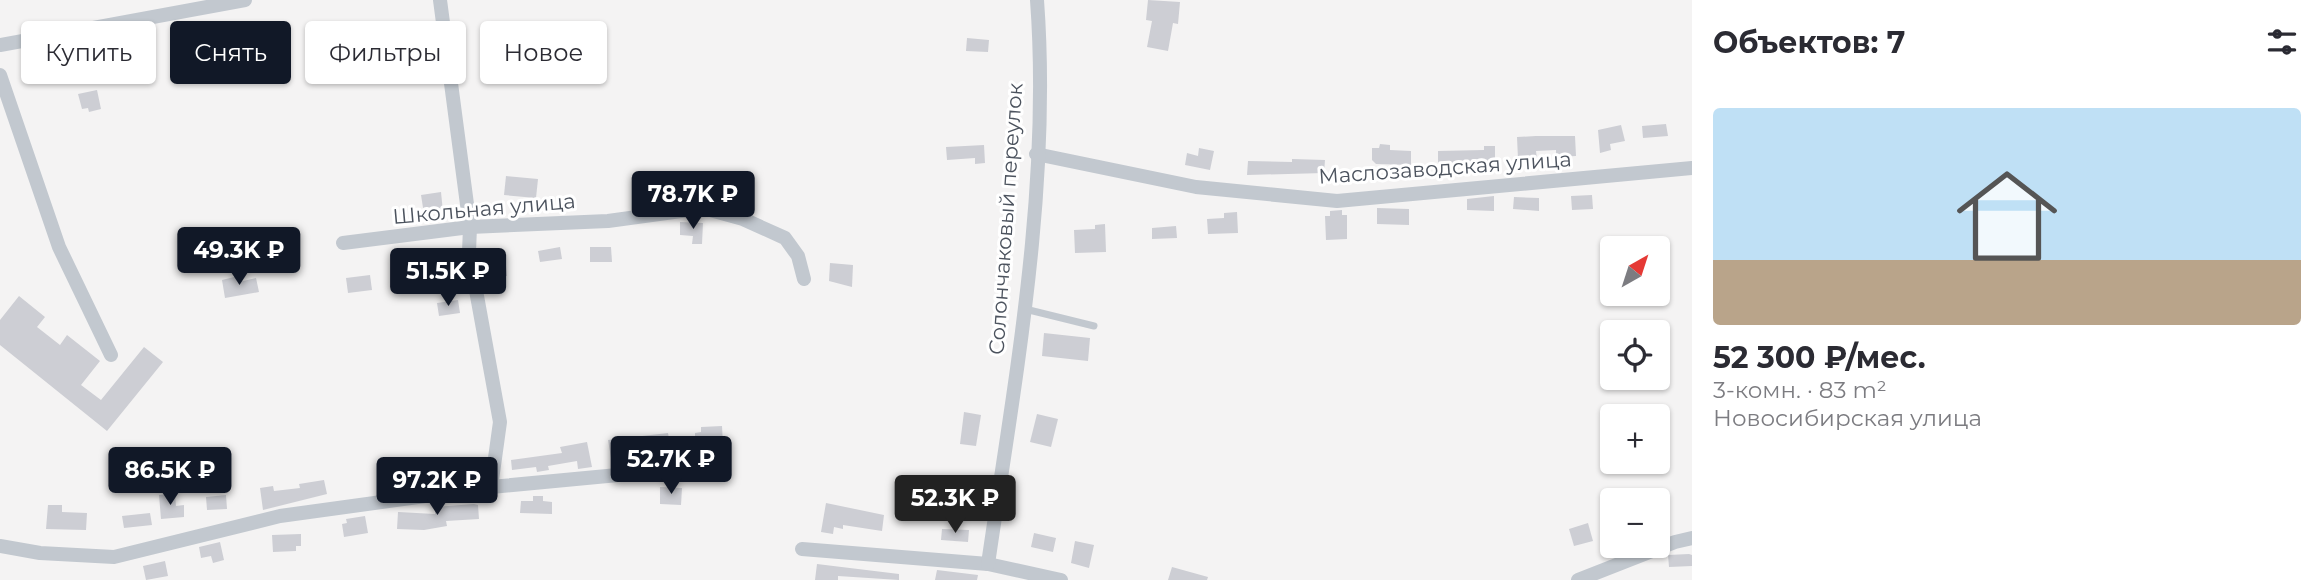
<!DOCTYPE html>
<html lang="ru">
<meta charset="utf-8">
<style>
body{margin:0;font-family:Montserrat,sans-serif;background:#f7f7f7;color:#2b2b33;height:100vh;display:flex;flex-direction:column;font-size:26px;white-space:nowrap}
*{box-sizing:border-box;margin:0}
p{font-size:23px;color:#7c7c81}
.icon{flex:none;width:38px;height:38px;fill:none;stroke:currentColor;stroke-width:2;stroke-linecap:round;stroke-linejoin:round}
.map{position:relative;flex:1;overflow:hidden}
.details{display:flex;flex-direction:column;background:#fff;width:630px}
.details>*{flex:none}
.guide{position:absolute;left:21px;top:21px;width:665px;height:63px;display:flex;gap:14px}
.needle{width:46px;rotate:39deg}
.controls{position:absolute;left:1600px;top:236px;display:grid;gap:14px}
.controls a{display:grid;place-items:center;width:70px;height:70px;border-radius:7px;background:#fff;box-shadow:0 2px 5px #0004;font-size:35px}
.price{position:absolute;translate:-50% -60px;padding:0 16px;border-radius:7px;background:#111827;color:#fff;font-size:23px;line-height:46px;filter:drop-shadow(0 2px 4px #0008)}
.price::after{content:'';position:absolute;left:50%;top:42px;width:21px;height:16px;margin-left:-10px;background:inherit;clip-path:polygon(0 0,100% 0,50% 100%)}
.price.on{background:#222;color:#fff}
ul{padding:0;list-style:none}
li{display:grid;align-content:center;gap:14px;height:371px;padding:0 21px}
li span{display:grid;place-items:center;height:217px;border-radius:7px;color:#555}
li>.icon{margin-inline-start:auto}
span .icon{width:126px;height:126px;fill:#fffc;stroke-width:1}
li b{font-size:30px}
h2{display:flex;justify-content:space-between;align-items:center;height:84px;padding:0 21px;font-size:30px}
.tag{padding:0 24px;border-radius:7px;background:#fff;box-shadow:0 2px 5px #0004;font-size:24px;line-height:63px}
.tag.on{background:#111827;color:#fff}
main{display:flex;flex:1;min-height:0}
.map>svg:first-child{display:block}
</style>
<main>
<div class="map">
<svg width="1692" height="580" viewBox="0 0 1692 580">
<rect width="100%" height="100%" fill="#f4f3f3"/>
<!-- building -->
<g fill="#cdced4">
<path d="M1148,0L1180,2L1178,24L1173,23L1168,51L1147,47L1152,21L1146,20Z"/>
<path d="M967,38L989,40L988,52L966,51Z"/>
<path d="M97,90L101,109L89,112L88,108L82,109L78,94Z"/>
<path d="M1666,124L1668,136L1643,138L1642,126Z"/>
<path d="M1621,125L1625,141L1610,144L1611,150L1600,153L1598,130Z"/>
<path d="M1536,136H1575L1576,156L1556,157V150L1536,151L1537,159H1518L1517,137Z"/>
<path d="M1380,144L1390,145V150L1411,151V165L1376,164L1372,160V148H1379Z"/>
<path d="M984,145L985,163L975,164V158L947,160L946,147Z"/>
<path d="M1484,146H1495V168H1484V164L1438,165V151L1484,150Z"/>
<path d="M1199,148L1214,151L1210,170L1185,165L1187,153L1198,156Z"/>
<path d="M1292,159L1325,160L1324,173L1247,175L1248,161L1292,162Z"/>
<path d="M506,176L538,179L536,198L504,195Z"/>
<path d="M441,192L443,212L424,214L421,195Z"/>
<path d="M1592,195L1593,209L1572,210L1571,196Z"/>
<path d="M1494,196V211L1467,210V199Z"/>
<path d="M1514,197L1539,198V211L1513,209Z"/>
<path d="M1377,208L1409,209V225L1377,224Z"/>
<path d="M1342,210V215H1347V239L1326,240L1325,216H1330V211Z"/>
<path d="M1237,212L1238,233L1208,234L1207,219L1224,218V213Z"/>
<path d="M680,222L703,223L702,244H692L693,236L680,235Z"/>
<path d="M1105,224L1106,252L1075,253L1074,230L1095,229V225Z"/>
<path d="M1176,226L1177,238L1152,239V228Z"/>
<path d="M560,247L562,259L540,262L538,251Z"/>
<path d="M590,247H611L612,262H590Z"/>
<path d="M505,256L507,276L487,278L485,259Z"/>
<path d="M830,263L853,265L852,287L829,281Z"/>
<path d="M431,264L433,277L409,280L408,267Z"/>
<path d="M370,275L372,290L348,293L346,278Z"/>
<path d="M238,276L239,282L256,278L259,292L225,298L222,280Z"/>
<path d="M19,296L45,317L37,327L60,345L67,335L100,361L81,385L101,400L144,347L163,362L107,431L0,345V320Z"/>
<path d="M458,300L460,313L439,316L437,303Z"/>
<path d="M1044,333L1090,338L1088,361L1042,356Z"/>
<path d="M964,412L981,415L976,446L960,444Z"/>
<path d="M1037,414L1058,419L1051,447L1030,442Z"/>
<path d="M722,426L723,444L695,446V433L701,432V427Z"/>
<path d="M668,433L671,450L611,458L608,440Z"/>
<path d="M587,442L592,467L578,469L577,461L548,466L549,470L537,472L536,467L512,470L511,460L562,453L560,447Z"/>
<path d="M414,461V467L457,462L459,477L389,480V469H399V462Z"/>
<path d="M324,480L327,494L263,510L260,488L273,486L274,491L300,488L299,484Z"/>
<path d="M660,487L682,488L681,505L660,504Z"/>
<path d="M175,494L176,506L184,505V517L161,519L159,495Z"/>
<path d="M226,495L227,509L207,510L206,497Z"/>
<path d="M533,496H543V501L552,502V514L520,513L521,501H533Z"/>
<path d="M826,503L884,515L882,531L843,525V529L834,527L833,534L821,532Z"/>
<path d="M474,504L478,505L479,519L446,521L447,526L424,530L397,529L398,512L435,514V507Z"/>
<path d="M48,505H62V512L87,513L86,530L46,529Z"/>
<path d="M150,513L152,525L124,528L122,516Z"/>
<path d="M365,516L368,533L344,537L342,524L347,523L346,519Z"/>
<path d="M1588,523L1593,541L1574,546L1569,529Z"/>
<path d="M942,529L969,530L968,542L941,540Z"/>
<path d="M1034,533L1056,538L1053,552L1031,547Z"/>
<path d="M301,534V546H296V551L273,552L272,535Z"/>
<path d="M1075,541L1094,545L1089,568L1071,563Z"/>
<path d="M220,542L224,560L213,563L211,556L201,558L199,547Z"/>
<path d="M1689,554L1692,555V566L1669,567L1668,555Z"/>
<path d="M165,561L168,576L146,580L143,566Z"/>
<path d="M817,564L899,574V580L838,576V580H815Z"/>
<path d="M1172,567L1208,577L1207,580H1168Z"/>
<path d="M937,570L978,575L977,580H935Z"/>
</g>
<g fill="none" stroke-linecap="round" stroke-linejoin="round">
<!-- service -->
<path stroke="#c2c8cf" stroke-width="7" d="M1025,309L1094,326"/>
<!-- minor -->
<g stroke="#c2c8cf" stroke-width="14">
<path d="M440,0L470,227L469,252L500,422L491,487"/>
<path d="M0,45L245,0"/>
<path d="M0,75L59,247L111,355"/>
<path d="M1036,154L1196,187L1337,201L1692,168"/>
<path d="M343,243L470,227L608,221L703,208L743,219L785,238L798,256L804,279"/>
<path d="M0,546L40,553L114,557L280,516L491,487L692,468L710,463"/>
<path d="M802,549L988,564L1061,580"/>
<path d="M988,564C1015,379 1051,188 1037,0"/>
<path d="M1578,580L1675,542L1692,538"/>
</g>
</g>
<g text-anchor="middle" stroke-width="6" stroke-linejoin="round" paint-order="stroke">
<!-- street labels -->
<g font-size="21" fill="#4c535e" stroke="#fff">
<text transform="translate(1445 168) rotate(-4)" y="7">Маслозаводская улица</text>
<text transform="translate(484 209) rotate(-5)" y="7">Школьная улица</text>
<text transform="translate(1006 219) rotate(-86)" y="7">Солончаковый переулок</text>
</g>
</g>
</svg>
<div class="controls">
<a><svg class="needle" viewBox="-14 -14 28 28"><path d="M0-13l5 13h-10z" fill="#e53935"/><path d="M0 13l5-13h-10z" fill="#7c7c81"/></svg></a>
<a><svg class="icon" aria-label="locate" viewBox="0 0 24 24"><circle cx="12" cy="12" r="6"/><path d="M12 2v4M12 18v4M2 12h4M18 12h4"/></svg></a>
<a>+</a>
<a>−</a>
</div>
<b class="price" style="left:693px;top:231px">78.7K ₽</b>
<b class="price" style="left:239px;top:287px">49.3K ₽</b>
<b class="price" style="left:448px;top:308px">51.5K ₽</b>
<b class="price" style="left:671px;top:496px">52.7K ₽</b>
<b class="price" style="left:170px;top:507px">86.5K ₽</b>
<b class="price" style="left:437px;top:517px">97.2K ₽</b>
<b class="price on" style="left:955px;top:535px">52.3K ₽</b>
<div class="guide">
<a class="tag">Купить</a>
<a class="tag on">Снять</a>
<a class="tag">Фильтры</a>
<a class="tag">Новое</a>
</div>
</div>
<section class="details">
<h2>Объектов: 7<svg class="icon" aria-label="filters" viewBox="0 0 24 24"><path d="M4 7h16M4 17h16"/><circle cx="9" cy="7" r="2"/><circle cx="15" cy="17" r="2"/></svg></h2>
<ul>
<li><span style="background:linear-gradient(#bfe0f5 70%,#b9a48a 0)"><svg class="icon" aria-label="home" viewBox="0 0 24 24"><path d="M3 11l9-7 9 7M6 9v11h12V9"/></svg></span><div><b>52 300 ₽/мес.</b><p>3-комн. · 83 m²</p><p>Новосибирская улица</p></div></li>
</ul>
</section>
</main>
